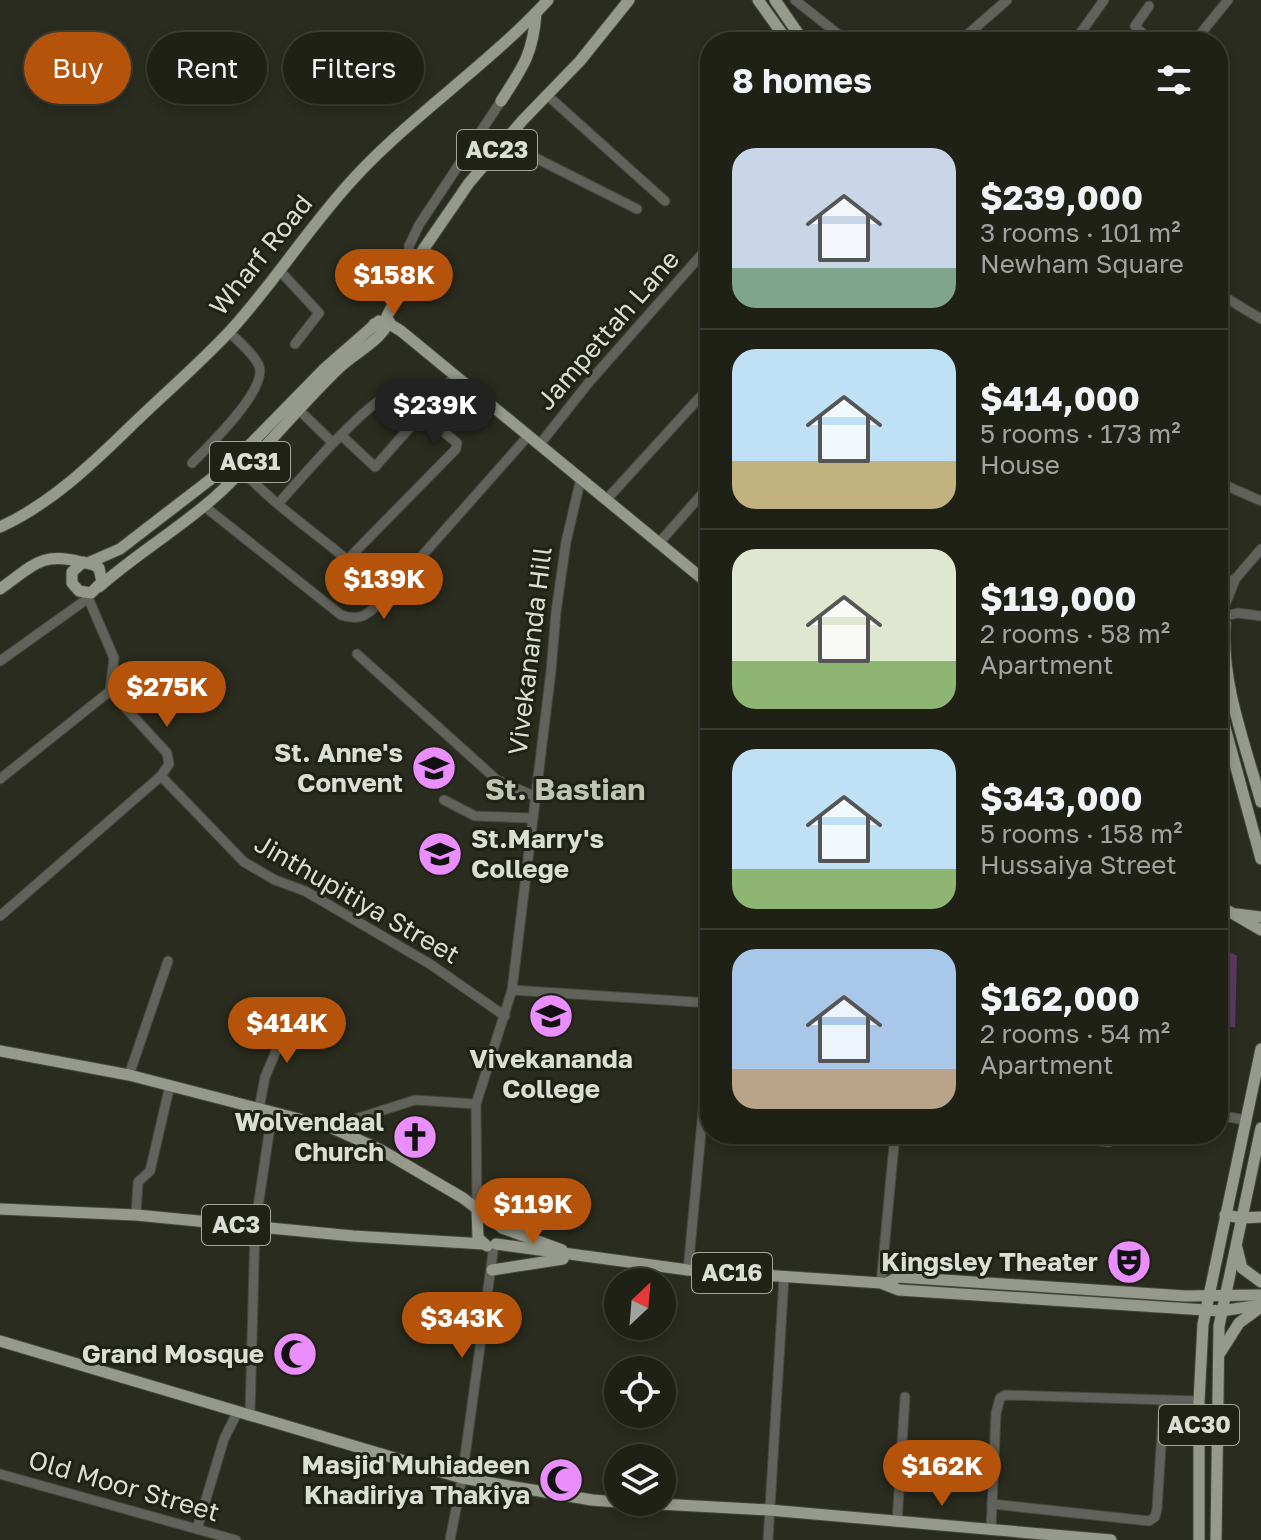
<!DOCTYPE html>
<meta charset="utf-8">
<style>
body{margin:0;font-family:"Golos Text",sans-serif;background:#27291f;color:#f1f3f6;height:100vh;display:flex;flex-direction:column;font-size:30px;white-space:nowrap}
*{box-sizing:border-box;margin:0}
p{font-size:26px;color:#a1a3a1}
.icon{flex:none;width:44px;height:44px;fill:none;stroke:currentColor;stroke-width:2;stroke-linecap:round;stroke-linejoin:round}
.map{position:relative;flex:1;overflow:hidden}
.side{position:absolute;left:700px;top:32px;width:528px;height:1112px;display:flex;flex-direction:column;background:#1f2116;border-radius:32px;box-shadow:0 4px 12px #0003,0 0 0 2px #3c3e35}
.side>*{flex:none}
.banner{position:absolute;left:24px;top:32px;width:556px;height:72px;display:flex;gap:16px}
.needle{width:52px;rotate:26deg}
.tools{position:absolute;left:604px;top:1268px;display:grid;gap:16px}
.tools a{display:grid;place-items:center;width:72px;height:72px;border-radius:50%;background:#1f2116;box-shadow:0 4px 12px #0003,0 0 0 2px #3c3e35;font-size:40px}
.price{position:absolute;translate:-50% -68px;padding:0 18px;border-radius:28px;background:#b45309;color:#fff;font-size:26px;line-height:52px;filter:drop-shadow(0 2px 4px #0008)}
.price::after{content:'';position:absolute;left:50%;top:48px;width:24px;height:18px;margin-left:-12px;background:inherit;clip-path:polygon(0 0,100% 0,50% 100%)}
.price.current{background:#222;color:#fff}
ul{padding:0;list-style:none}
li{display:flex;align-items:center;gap:24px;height:200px;padding:0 32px}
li+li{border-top:2px solid #3c3e35}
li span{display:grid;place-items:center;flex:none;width:224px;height:160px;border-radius:24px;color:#555}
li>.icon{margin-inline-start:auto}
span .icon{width:96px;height:96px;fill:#fffc;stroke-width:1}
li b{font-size:34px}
h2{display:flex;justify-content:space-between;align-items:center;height:96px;padding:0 32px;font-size:34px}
.chip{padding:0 28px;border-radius:36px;background:#1f2116;box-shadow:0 4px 12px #0003,0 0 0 2px #3c3e35;font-size:28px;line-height:72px}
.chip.current{background:#b45309;color:#fff}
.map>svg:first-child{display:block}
</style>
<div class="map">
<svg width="1261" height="1540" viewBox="0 0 1261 1540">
<rect width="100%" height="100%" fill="#292c1e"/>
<!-- green -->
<path fill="#5b3862" d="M1218,945L1237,956L1235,1027H1218Z"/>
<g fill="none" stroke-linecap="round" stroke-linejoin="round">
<!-- minor casing -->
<g stroke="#45483b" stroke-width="11">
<g id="minor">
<path d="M795,0L848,42"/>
<path d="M1149,6L1135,26L1151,42"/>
<path d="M959,42L1007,0"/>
<path d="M1074,42L1104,0"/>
<path d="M1194,42L1228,0"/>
<path d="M547,95L665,201"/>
<path d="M504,142L637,209"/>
<path d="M1218,241L1222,235"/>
<path d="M280,271L319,313L295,344"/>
<path d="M410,272L409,246L419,225L501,101"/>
<path d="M1218,293L1261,319"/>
<path d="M300,411L333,443"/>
<path d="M341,435L375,467L455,376"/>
<path d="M540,444L590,381L710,245"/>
<path d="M192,463C208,447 268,389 259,366C254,354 238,341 229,332"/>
<path d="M242,470C272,503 310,529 345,558L348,559L456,449L457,443L397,393C374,391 297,483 278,504"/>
<path d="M1218,482L1261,501"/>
<path d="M607,499L710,386"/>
<path d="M204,506L341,615C361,622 368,614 382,601L529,435"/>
<path d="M659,543L710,485"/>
<path d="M1218,591L1237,577L1261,549"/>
<path d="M1223,610L1235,580"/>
<path d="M1225,616L1238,613L1261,616"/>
<path d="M357,654L497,780L534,796"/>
<path d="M0,661L87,599"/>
<path d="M161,776L244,862L275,880L305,891L430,964L505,1016"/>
<path d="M0,779L110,691L114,658L86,593"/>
<path d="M444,800L475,816L532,818"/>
<path d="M0,916L161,776L169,764L167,753L110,691"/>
<path d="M512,990L710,1003"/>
<path d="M129,1075L168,961"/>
<path d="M259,1109L265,1077L292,1014"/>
<path d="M1218,1115L1245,1120"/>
<path d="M330,1127L415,1100L476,1104"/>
<path d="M1029,1134L1109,1142L1115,1139L1117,1134"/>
<path d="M477,1208L476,1104L512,990L551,671L556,612L566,542L581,478"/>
<path d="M136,1215L138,1182L150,1171L170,1085"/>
<path d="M688,1270L710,1037"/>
<path d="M881,1283L895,1134"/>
<path d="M250,1414L255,1227L272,1113"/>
<path d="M0,1474L236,1540"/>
<path d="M992,1504L1149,1521L1155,1517L1157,1509L1164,1400"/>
<path d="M897,1522L905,1397"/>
<path d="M197,1529L224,1439L238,1411"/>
<path d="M991,1530L996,1413L1000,1398L1005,1395L1199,1401"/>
<path d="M450,1540L462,1478L494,1245"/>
<path d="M768,1540L784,1277"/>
</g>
</g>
<!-- major casing -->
<g stroke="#45483b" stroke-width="13">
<g id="major">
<path d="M758,0L788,42"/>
<path d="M775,0L804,42"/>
<path d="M501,101C523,67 533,54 536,13"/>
<path d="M387,316L416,260L469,183L522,121L580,61L629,0"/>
<path d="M374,324L388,323L401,331L710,585"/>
<path d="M0,527C49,505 91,465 129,428C162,396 198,365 230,331C275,282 310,225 356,176C415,113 489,64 548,0"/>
<path d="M90,562L120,549L233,462L323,370L379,321"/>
<path d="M99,587C136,554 179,529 216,496C260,456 297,408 340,367C356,352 381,341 389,321"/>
<path d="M0,589C32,567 40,551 81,562C89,564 92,563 99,568L102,582L91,593L79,591L72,583V572L83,562"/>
<path d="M1218,604L1225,616L1223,626"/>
<path d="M1225,623C1221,684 1245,743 1261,802"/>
<path d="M1218,702L1261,859"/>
<path d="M1218,905L1261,930"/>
<path d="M1236,914L1261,917"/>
<path d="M0,1051L129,1075L330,1127L381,1150L463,1198L502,1228L562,1250"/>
<path d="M477,1208L478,1238L487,1246"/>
<path d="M0,1209L136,1215L353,1236L484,1244"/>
<path d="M1225,1215L1242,1218L1261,1217"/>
<path d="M496,1244L688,1270L881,1283L899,1290L1221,1311L1261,1305"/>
<path d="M1237,1248L1242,1268L1261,1282"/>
<path d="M492,1270L563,1259"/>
<path d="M885,1284L898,1277L1185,1296L1261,1295"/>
<path d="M0,1341L462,1478L592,1500L618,1502"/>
<path d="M1220,1353L1239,1323L1261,1307"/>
<path d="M623,1502L769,1510L1111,1540"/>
<path d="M1199,1540V1401L1203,1324L1261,1049"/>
<path d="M1216,1540L1219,1326L1261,1128"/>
</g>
</g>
<!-- minor -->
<use href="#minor" stroke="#61625b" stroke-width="9"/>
<!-- major -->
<use href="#major" stroke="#969a8c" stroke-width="11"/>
</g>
<!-- icons -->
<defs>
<g id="school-disc" transform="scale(2.3)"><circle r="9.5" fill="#ea8dfd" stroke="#1f2215"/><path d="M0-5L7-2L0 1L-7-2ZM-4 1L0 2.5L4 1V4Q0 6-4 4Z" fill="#111"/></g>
<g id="church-disc" transform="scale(2.3)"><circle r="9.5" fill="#ea8dfd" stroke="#1f2215"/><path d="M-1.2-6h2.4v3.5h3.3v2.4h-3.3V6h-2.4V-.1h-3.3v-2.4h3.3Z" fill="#111"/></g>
<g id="theatre-disc" transform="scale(2.3)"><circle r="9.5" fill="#ea8dfd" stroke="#1f2215"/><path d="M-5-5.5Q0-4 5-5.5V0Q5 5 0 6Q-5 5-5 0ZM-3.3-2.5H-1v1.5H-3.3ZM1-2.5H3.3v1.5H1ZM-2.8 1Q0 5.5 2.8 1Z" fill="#111"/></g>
<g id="mosque-disc" transform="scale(2.3)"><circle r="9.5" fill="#ea8dfd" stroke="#1f2215"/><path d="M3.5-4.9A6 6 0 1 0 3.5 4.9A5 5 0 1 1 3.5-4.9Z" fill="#111"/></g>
</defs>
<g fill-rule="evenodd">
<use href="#school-disc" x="434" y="768"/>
<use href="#school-disc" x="440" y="854"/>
<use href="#school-disc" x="551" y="1016"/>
<use href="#church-disc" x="415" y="1137"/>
<use href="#theatre-disc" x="1129" y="1262"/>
<use href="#mosque-disc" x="295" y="1354"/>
<use href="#mosque-disc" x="561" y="1480"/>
</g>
<g text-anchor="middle" stroke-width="6" stroke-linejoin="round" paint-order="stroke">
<!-- shield labels -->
<g fill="#1f2215" stroke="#a3a69b" stroke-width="2">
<rect x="457" y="130" width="80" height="40" rx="6"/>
<rect x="210" y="442" width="80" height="40" rx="6"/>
<rect x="202" y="1205" width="68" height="40" rx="6"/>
<rect x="692" y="1253" width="80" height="40" rx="6"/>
<rect x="1159" y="1405" width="80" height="40" rx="6"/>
</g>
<g font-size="24" font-weight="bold" fill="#dbded5">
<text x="497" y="158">AC23</text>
<text x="250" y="470">AC31</text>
<text x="236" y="1233">AC3</text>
<text x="732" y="1281">AC16</text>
<text x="1199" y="1433">AC30</text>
</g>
<!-- street labels -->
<g font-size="26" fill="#dbded5" stroke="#1f2215">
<text transform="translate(261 255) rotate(-51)" y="9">Wharf Road</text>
<text transform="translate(608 330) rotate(-49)" y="9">Jampettah Lane</text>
<text transform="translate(530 651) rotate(-83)" y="9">Vivekananda Hill</text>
<text transform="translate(357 899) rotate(30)" y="9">Jinthupitiya Street</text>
<text transform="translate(124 1486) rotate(16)" y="9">Old Moor Street</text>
</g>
<!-- poi labels -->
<g font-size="26" font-weight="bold" fill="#dbded5" stroke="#1f2215" text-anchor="end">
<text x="403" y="762">St. Anne's<tspan x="403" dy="30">Convent</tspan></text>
<text x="471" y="848" text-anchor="start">St.Marry's<tspan x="471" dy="30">College</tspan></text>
<text x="551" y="1068" text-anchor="middle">Vivekananda<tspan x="551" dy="30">College</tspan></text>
<text x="384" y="1131">Wolvendaal<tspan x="384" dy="30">Church</tspan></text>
<text x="1098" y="1271">Kingsley Theater</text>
<text x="264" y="1363">Grand Mosque</text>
<text x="530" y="1474">Masjid Muhiadeen<tspan x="530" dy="30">Khadiriya Thakiya</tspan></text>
</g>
<!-- quarter labels -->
<g font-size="30" font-weight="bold" fill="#c0c4b3" stroke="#1f2215">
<text x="565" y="800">St. Bastian</text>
</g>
</g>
</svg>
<div class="tools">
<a><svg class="needle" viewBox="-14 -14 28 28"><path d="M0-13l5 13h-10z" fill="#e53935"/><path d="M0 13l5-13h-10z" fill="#a1a3a1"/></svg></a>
<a><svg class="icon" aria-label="locate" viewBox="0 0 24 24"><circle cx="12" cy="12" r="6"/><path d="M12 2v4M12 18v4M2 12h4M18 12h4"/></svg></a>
<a><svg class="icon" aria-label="layers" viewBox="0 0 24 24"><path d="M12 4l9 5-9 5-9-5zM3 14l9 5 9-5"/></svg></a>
</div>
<b class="price" style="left:394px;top:317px">$158K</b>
<b class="price current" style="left:435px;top:447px">$239K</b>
<b class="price" style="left:384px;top:621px">$139K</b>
<b class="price" style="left:167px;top:729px">$275K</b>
<b class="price" style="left:287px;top:1065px">$414K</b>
<b class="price" style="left:533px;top:1246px">$119K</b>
<b class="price" style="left:462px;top:1360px">$343K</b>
<b class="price" style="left:942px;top:1508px">$162K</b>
<div class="banner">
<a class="chip current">Buy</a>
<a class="chip">Rent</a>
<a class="chip">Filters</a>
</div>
<section class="side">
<h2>8 homes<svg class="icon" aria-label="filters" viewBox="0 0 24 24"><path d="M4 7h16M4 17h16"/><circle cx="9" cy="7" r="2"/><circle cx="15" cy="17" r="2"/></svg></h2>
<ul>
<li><span style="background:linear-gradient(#c9d6e8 75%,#7fa58c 0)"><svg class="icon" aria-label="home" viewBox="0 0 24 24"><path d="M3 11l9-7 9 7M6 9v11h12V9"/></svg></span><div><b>$239,000</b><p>3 rooms · 101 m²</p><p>Newham Square</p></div></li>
<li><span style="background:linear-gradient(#bfe0f5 70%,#c2b280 0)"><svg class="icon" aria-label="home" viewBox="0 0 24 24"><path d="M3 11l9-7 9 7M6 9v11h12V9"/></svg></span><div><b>$414,000</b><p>5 rooms · 173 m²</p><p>House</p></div></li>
<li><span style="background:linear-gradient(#dfe7d0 70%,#8fb573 0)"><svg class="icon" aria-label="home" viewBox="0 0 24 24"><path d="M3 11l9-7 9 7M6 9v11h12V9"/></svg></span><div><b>$119,000</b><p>2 rooms · 58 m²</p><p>Apartment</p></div></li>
<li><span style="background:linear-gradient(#bfe0f5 75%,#8fb573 0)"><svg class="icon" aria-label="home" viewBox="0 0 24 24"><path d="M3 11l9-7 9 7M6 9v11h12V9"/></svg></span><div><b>$343,000</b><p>5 rooms · 158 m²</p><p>Hussaiya Street</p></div></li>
<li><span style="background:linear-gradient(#a9c7e8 75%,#b9a48a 0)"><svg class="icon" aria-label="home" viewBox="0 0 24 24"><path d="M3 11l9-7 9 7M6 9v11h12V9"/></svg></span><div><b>$162,000</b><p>2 rooms · 54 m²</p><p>Apartment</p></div></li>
</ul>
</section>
</div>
